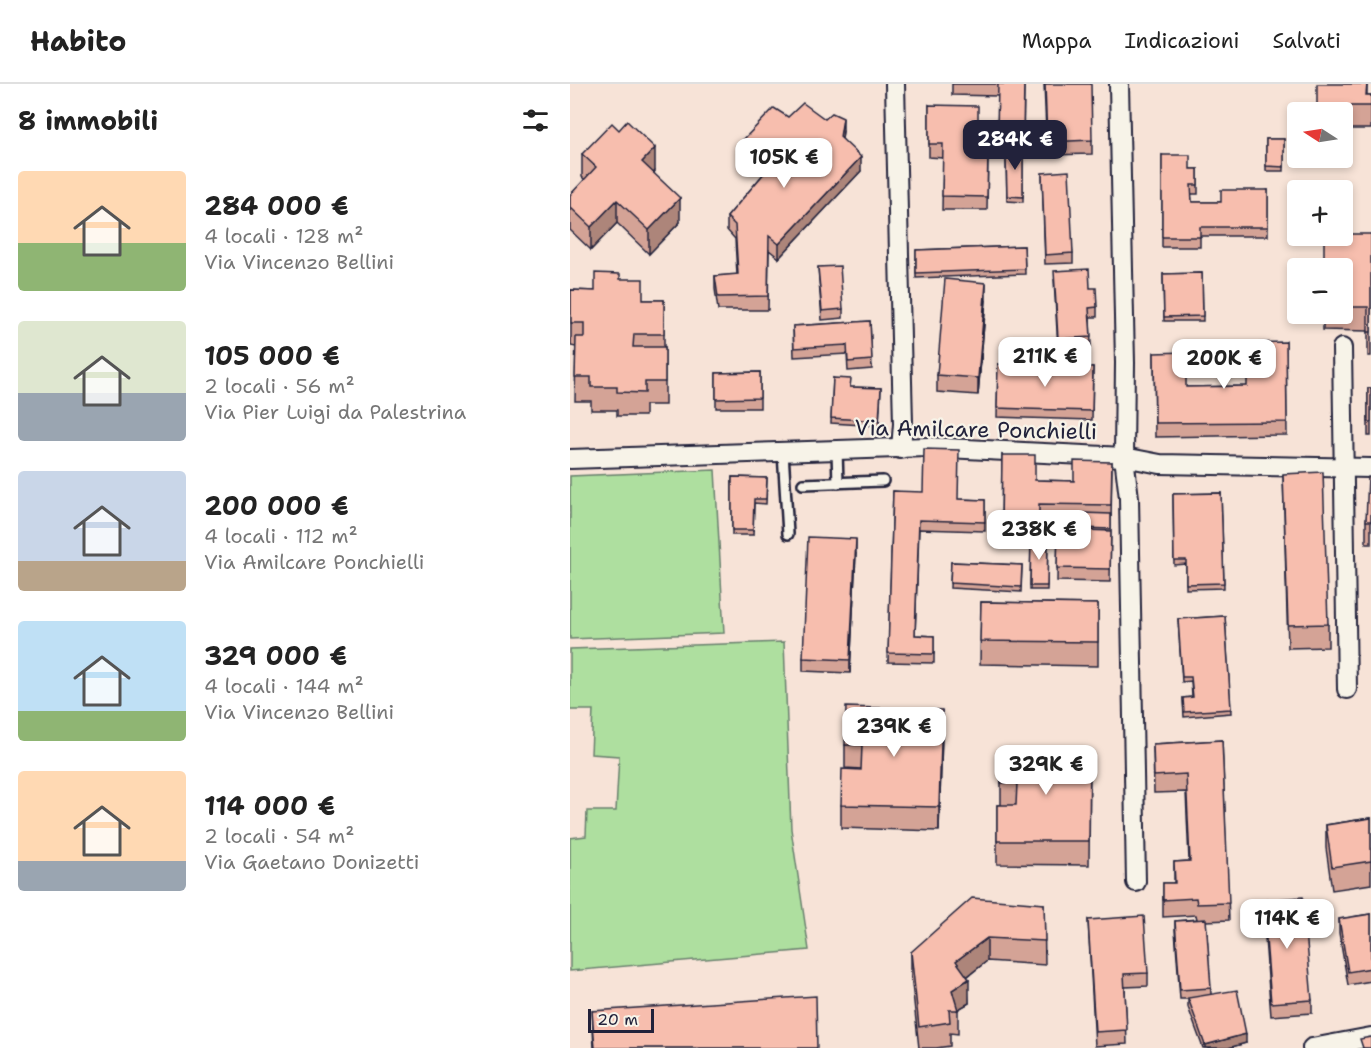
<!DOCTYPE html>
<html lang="it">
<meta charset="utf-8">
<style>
body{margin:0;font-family:"Shantell Sans",sans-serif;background:#f6f6f6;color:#222;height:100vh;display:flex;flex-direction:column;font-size:22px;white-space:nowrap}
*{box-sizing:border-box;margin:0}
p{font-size:20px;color:#767676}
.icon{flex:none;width:33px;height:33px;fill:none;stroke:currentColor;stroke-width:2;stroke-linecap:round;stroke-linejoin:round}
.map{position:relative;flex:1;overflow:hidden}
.drawer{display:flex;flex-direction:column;background:#fff;width:570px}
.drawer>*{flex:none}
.needle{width:39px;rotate:282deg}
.tools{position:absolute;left:717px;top:18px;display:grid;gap:12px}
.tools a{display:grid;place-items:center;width:66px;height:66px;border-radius:6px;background:#fff;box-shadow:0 3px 9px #0003;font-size:30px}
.scale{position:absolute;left:18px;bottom:15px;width:66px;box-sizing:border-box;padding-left:6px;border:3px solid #22223b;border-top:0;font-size:16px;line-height:21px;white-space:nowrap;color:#22223b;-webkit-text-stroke:4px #f7f3e8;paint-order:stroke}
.price{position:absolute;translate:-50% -51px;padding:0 14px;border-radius:12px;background:#fff;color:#222;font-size:20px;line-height:39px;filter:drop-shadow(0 2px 3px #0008)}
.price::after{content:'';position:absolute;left:50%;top:36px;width:18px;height:14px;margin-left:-9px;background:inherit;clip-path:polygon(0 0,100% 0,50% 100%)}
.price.current{background:#22223b;color:#fff}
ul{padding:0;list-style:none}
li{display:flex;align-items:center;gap:18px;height:150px;padding:0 18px}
li span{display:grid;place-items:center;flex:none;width:168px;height:120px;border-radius:6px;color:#555}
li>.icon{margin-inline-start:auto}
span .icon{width:72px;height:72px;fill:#fffc;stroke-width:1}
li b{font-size:26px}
h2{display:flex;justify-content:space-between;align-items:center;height:72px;padding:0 18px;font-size:26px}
header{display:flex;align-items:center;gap:36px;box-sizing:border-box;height:84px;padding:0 30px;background:#fff;border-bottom:2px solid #e0e0e0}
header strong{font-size:28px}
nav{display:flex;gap:33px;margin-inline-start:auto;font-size:21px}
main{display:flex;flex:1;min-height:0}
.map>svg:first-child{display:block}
</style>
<header>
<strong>Habito</strong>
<nav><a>Mappa</a><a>Indicazioni</a><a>Salvati</a></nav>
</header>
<main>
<section class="drawer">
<h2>8 immobili<svg class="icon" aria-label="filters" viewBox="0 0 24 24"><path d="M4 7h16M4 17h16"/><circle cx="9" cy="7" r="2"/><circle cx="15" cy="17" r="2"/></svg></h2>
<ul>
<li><span style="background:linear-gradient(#ffd9b3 60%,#8fb573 0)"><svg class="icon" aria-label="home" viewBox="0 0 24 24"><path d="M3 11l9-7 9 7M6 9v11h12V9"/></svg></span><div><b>284 000 €</b><p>4 locali · 128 m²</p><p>Via Vincenzo Bellini</p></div></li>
<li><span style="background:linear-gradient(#dfe7d0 60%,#9aa5b1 0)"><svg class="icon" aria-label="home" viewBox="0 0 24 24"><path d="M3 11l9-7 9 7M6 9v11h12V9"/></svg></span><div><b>105 000 €</b><p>2 locali · 56 m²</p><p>Via Pier Luigi da Palestrina</p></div></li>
<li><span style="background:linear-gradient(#c9d6e8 75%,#b9a48a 0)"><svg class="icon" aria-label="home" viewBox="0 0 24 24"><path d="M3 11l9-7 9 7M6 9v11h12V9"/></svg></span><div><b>200 000 €</b><p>4 locali · 112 m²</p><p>Via Amilcare Ponchielli</p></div></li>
<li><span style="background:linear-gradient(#bfe0f5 75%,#8fb573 0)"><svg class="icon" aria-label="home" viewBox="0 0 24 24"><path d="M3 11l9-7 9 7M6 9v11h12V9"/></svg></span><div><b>329 000 €</b><p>4 locali · 144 m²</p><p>Via Vincenzo Bellini</p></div></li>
<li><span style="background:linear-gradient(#ffd9b3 75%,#9aa5b1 0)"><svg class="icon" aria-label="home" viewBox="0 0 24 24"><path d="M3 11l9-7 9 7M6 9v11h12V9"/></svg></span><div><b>114 000 €</b><p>2 locali · 54 m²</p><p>Via Gaetano Donizetti</p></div></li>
</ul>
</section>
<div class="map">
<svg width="801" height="964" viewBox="0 0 801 964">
<rect width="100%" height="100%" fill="#f7e3d7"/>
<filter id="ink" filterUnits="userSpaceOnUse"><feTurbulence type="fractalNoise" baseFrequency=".0167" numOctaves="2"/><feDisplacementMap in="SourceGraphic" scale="12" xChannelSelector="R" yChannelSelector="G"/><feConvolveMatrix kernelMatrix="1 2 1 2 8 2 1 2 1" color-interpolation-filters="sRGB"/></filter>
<g filter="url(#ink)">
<!-- green -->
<g fill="#aedf9f" stroke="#68806d" stroke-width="1.5">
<path d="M145,386L154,549L0,555V392Z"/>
<path d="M214,558L221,745L239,866L0,887V754L16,752L17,727H46L49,672L21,670L23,626H0V565Z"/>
</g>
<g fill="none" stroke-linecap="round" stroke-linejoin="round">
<!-- lane casing -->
<g stroke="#22223b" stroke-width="14">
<g id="lane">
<path d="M267,367L268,399"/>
<path d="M213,368L218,450"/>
<path d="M233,400L313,397"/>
</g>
</g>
<!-- street casing -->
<g stroke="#22223b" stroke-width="22">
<g id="street">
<path d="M325,0L333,340L331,365"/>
<path d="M549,0L555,279L554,373L559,414L566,798"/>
<path d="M772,264L777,605"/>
<path d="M0,375L357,363L554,373L590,380L801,384"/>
<path d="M742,964L801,953"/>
</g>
</g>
<!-- lane -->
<use href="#lane" stroke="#f7f3e8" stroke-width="9"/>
<!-- street -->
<use href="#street" stroke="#f7f3e8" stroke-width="18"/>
</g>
<!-- wall -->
<g fill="#d4a396" stroke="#22223b" stroke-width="1.5">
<path d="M382,0H454L453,63V118L437,117L436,74H442L439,64H427L428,12L382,11Z"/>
<path d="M474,0L522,56V70L477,71Z"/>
<path d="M797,0V11H801V45H776V61H772V28H747Z"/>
<path d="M359,21L408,69H418L417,126H372L373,74L359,73Z"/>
<path d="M255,35L273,47L272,55L291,87L209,174L199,166L198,226H148L145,205V192L167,191L165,155L157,146V133L195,88L172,70V57Z"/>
<rect x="696" y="55" width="18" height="32"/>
<path d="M12,70L85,87L84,89L110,138L79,170L47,139L21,166L0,146V111L15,96L12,93Z"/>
<path d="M592,71L620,85H628V110H621L622,118H651L698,106V152H630V163H592Z"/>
<path d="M472,89L503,169V179L475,180Z"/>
<path d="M801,150V272H798V247L753,246V230H772V184Z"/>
<path d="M454,162L455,190L346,194V166Z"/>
<path d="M248,183L273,225V234L252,236Z"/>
<path d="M632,189L633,237H594L593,190Z"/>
<path d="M50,195L73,216H94V263H95V321H75V332H47V326H21V317H5L6,263L1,262V206L25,207Z"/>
<path d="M484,196L520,204L527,223V233H520L521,262L488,264Z"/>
<path d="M416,216L408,311L367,308V291Z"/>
<path d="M300,237L302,285L278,287L277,270L224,273L223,242Z"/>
<path d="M716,258L717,351L585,353L584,269L616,303L677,302Z"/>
<path d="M428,280L523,283L522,336L427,333Z"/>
<path d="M190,288V324H146V289Z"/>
<path d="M263,294L280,303L311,304L309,342L261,339Z"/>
<rect x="798" y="304" width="3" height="48"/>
<path d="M432,371L465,396L504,397L542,378L540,498L487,497L488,445L511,446L512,434L469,433V452H478L477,506H460L461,457L431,456Z"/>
<path d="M713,390L758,540V563L718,564Z"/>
<path d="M162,393L197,394L196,420L184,419L183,451H162Z"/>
<path d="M801,393V460H796V437Z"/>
<path d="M323,407L388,415L415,416V447L349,445L345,551L364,552V579L318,578Z"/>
<path d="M651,409L654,504L616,505V480L604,481L603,410Z"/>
<path d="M286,469L280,589L233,587V574Z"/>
<path d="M381,478L452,481L451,508L380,504Z"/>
<path d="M411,518L528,520V582L410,580Z"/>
<path d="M655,532L661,629L614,633L613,614L622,613L621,597L612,598L608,535Z"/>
<path d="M372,649L369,747L271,744V721L291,686V685L275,684V661Z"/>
<path d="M652,656L659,836L636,837L641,910L676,959L658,964H633L618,923V915H610L605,846V837L627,835L626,831L593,833V799H604V778L619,777L616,708L584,709L583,660Z"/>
<path d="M431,666L520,667L519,781L427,780V721H431Z"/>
<path d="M801,734V800L762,806L756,764V741Z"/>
<path d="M693,816L742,916V929L701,932L693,829Z"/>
<path d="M474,820L475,881L417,877L397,893L399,919L388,925V950L380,949V962L366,964H349L341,891V868Z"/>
<path d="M801,830V897L778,901L769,849V835Z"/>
<path d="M518,836L578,889V902L555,903L557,960L525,962Z"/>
<path d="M22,927L247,964H24Z"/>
</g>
<!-- shaded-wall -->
<g fill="#ad857a" stroke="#22223b" stroke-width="1.5">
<path d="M273,34V47L270,66V53Z"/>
<path d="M85,64V87L72,102V78Z"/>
<path d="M291,73V87L209,174V160Z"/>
<path d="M110,114V138L79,170V146Z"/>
<path d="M47,116V139L21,166V143Z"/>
<path d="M416,199V216L408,311V294Z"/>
<path d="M286,455V469L280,589V576Z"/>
<path d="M372,626V649L369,747V723Z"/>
<path d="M417,854V877L386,901V877Z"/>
<path d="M399,895V919L387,926L382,906Z"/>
<path d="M676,950V959L658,964H635V961Z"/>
</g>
<!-- building -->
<g fill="#f7beae" stroke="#22223b" stroke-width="1.5">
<path d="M428,0H454L453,51H427Z"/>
<path d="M475,0H521L522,56L477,58Z"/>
<path d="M747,0H797L796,11H801V22H776V38H772V28H747Z"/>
<path d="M233,19L255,35L262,29L273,34L270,53L291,73L209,160L199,152L198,212L148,213L145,192L168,190L165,141L157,133L202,80L172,57L204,24L218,33Z"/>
<path d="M359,21L408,22V69H418L417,113L372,112L373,60H359Z"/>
<path d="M57,37L85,64L72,78L110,114L79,146L47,116L21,143L0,123V111L26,83L12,70L42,39L49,46Z"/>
<path d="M696,55H714V83L696,82Z"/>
<path d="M439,59L453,60V113L437,112L436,74L443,73Z"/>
<path d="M592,71H620V85H628V101H621L622,118H651V106H698V143H630V153H592Z"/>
<path d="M499,87L503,169L475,171L472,89Z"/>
<path d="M772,150H801V248H798V223H772V184H754V152H772Z"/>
<path d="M454,162L455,185L346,189V166Z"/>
<path d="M270,182L273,225L252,227L248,183Z"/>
<path d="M519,185L520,204H526L527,223L519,224L521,253L488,255L484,187Z"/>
<path d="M25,189L50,190V195H73V216H94V250H64L63,263H95V298H75V309L47,308V303H21V293H5L6,253H14V239H1V206L25,207Z"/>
<path d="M632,189L633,232L594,233L593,190Z"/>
<path d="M375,195L416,199L408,294L367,291Z"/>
<path d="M300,237L302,276L278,278L277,261L224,264L223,242Z"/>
<path d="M716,258L717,338L585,339L584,269L616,268V303L677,302V259Z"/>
<path d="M428,280L523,283L522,327L427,324Z"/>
<path d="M190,288V314L146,315V289Z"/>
<path d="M263,294L281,295L280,303L311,304L309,337L261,334Z"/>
<rect x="798" y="304" width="3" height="34"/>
<path d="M354,365L389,366L388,415L415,416V438L349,436L345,551L364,552V570L318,569L323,407L353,408Z"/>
<path d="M432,371H465V396L504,397V377L542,378L541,421L469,420V443H431Z"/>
<path d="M753,388L758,540L718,541L713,390Z"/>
<path d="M162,393L197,394L196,415H184L183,446H162Z"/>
<path d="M798,393H801V437H796Z"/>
<path d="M651,409L654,499L616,500V476H604L603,410Z"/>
<path d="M512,429L541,430V445L511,444Z"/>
<path d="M488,445L541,447L540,485L487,484Z"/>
<path d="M461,452H478L477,502H460Z"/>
<path d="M238,453L286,455L280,576L233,574Z"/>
<path d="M381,478L452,481L451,503L380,499Z"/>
<path d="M411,518L528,520V558L410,557Z"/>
<path d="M655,532L661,625L614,628L613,614L623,613L621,593H612L608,535Z"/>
<path d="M276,623L372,626L369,723L271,721L272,685L291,686L292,661H275Z"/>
<path d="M652,656L659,819L627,820L626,814L593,816V799H605L604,778L620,777L616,690L584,692L583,660Z"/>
<path d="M431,666L520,667L519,757H427V721H446L447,699H431Z"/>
<path d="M801,734V777L762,783L756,741Z"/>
<path d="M733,813L742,916L701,919L693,816Z"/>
<path d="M402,814L474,820L475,857L417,854L386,877L399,895L382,906L388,926H379L380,938L349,943L341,868Z"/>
<path d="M801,830V884L778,888L769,835Z"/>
<path d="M574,832L578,889L554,890L557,946L525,948L518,836Z"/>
<path d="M636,835L641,904L610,906L605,837Z"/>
<path d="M667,906L676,950L635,961L618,914Z"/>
<path d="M246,912L247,964H25L22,927Z"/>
<path d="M801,953V964H793L790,955Z"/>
</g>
</g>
<g text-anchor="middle" stroke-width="4.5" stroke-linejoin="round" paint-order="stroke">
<!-- street labels -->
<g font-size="22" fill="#22223b" stroke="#f7f3e8">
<text transform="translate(406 345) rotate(1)" y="8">Via Amilcare Ponchielli</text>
</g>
</g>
</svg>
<div class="tools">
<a><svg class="needle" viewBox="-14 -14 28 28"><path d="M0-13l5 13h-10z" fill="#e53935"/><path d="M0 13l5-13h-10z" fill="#767676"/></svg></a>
<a>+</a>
<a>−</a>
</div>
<div class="scale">20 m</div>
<b class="price current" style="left:445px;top:87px">284K €</b>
<b class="price" style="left:214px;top:105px">105K €</b>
<b class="price" style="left:475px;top:304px">211K €</b>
<b class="price" style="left:654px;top:306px">200K €</b>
<b class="price" style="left:469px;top:477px">238K €</b>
<b class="price" style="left:324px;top:674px">239K €</b>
<b class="price" style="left:476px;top:712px">329K €</b>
<b class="price" style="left:717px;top:866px">114K €</b>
</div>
</main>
